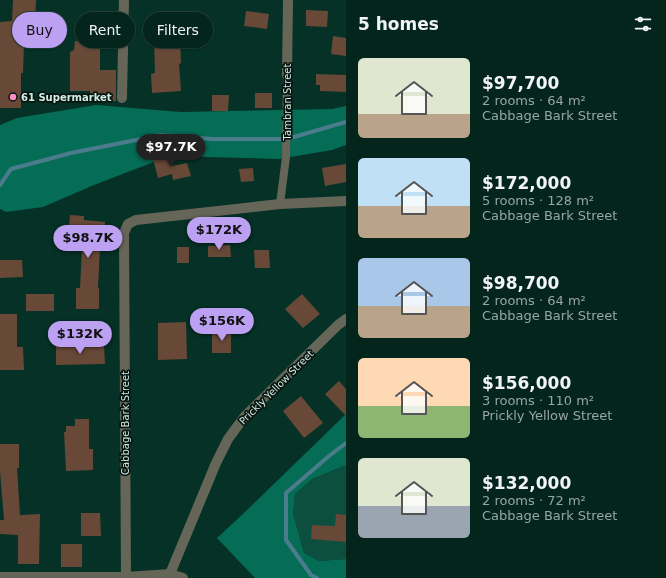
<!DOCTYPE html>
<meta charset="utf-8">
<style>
body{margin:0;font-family:"DejaVu Sans",sans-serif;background:#123129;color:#f1f3f6;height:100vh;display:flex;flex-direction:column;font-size:15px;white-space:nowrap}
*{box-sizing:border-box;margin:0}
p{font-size:13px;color:#97a5a3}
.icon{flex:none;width:22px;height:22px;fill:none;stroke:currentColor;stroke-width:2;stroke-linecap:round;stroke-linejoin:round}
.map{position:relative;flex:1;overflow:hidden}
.panel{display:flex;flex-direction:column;background:#04251c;width:320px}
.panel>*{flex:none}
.top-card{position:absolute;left:12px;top:12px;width:274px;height:36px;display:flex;gap:8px}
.price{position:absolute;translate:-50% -34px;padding:0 9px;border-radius:14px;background:#bca0f2;color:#111;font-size:13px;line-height:26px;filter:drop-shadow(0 1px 2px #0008)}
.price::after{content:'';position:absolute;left:50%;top:24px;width:12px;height:9px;margin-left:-6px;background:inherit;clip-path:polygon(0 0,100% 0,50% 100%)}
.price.selected{background:#222;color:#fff}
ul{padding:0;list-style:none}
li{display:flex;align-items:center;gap:12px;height:100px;padding:0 12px}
li span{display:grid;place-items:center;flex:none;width:112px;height:80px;border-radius:6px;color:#555}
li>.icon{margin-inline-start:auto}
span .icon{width:48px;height:48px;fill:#fffc;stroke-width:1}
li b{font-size:17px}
h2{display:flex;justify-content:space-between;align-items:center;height:48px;padding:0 12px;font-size:17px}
.pill{padding:0 14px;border-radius:18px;background:#04251c;box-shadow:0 1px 3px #0004,0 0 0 1px #25423b;font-size:14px;line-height:36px}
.pill.selected{background:#bca0f2;color:#111}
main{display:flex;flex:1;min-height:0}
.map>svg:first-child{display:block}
</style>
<main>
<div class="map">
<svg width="346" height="578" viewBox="0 0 346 578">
<rect width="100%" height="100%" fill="#053126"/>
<!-- green -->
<path fill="#0c4f3f" d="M346,465V559L319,561L304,553L293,515L295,494L312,479Z"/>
<!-- forest -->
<g fill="#056c55">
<path d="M96,105L181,112L332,109L346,106V145L332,150L279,159L207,157L172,155L94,185L43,207L6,212L0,209V125L17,118Z"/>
<path d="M346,414V465L312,479L295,494L293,514L304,553L319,561L346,559V578H255L217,538L245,512Z"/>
</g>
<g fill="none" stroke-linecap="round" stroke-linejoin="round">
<!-- stream -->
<g stroke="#4b7c8b" stroke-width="4">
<path d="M0,185L11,169L71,153L161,135L212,139H287L346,122"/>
<path d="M317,578L311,575L286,540V493L329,456L346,443"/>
</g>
</g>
<!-- building -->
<g fill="#684937">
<path d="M13,0H36L34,44L24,43L23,73H21V108H0V22L12,21Z"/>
<path d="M306,10L328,11L327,27L306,26Z"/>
<path d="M246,11L269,14L267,29L244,26Z"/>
<path d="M333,36L346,38V56L331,54Z"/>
<path d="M180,38L181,63L179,64L181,91L152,93L151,74L155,73L154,39Z"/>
<path d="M75,41L100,42V70H116V101H90V91H70V52L74,50Z"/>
<path d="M316,74L346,75V92L320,91V85H316Z"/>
<rect x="255" y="93" width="17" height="15"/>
<path d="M212,95H229L228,111H212Z"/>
<path d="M170,155L173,166L187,163L191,176L173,180L172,174L158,178L153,159Z"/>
<path d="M346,164V182L325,186L322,168Z"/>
<path d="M253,168L254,181L241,182L239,169Z"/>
<path d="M70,215L84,216V220L105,222L103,247H100L98,288H99V309H76V288H80L82,249H77V242L68,241Z"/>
<path d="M230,245L231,257H208V246Z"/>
<rect x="177" y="247" width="12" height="16"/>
<path d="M254,250H269L270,268H255Z"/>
<path d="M0,260H22L23,277L0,278Z"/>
<rect x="26" y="294" width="28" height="17"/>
<path d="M302,294L320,314L303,328L285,309Z"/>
<path d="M0,314H17V347H23L24,370H0Z"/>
<path d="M186,322L187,359L158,360V323Z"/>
<rect x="212" y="332" width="19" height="21"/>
<path d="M104,345L105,364L56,365V346Z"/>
<path d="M339,381L346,389V416L325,394Z"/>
<path d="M301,396L323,423L304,438L283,411Z"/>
<path d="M75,419H89V449H93V470L66,471L64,432H66V426H75Z"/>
<path d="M0,444H19V468H17L20,515L40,514L39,564H18V535L0,534V520H4L0,471Z"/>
<path d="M81,513H100L101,536H81Z"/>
<path d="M336,514L346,515V542L311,539L312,525L335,526Z"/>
<rect x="61" y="544" width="21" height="23"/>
</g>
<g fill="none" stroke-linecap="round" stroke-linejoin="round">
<!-- service -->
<path stroke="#656657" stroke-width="8" d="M280,204L286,157L287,75"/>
<!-- minor -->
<g stroke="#656657" stroke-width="10">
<path d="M287,75L288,0"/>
<path d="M122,98L124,0"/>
<path d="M170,574L216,463L228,439L245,416L338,325L346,319"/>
<path d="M0,577H126L170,574L183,578"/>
<path d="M126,578L124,233L128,224L136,220L280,204L346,201"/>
</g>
</g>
<!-- markers -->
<circle fill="#fc8fc2" stroke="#051510" stroke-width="1.5" cx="13" cy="97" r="4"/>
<g text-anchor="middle" stroke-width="3.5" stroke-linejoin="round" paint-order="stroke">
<!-- poi labels -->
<g font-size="10" font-weight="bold" fill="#d4eae2" stroke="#051510" text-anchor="start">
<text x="21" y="101">61 Supermarket</text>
</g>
<!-- street labels -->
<g font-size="10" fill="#d4eae2" stroke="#051510">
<text transform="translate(287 102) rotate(-90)" y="4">Tambran Street</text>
<text transform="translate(276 387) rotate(-45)" y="4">Prickly Yellow Street</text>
<text transform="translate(125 423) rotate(-90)" y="4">Cabbage Bark Street</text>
</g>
</g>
</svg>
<b class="price selected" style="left:171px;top:168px">$97.7K</b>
<b class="price" style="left:219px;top:251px">$172K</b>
<b class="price" style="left:88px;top:259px">$98.7K</b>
<b class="price" style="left:222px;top:342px">$156K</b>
<b class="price" style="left:80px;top:355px">$132K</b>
<div class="top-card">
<a class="pill selected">Buy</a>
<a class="pill">Rent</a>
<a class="pill">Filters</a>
</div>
</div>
<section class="panel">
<h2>5 homes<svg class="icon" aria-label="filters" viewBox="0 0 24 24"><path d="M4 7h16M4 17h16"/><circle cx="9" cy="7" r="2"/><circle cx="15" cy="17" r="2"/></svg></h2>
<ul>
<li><span style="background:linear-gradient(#dfe7d0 70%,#b9a48a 0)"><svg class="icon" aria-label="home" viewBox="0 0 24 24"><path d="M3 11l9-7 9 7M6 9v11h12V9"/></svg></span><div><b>$97,700</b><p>2 rooms · 64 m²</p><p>Cabbage Bark Street</p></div></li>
<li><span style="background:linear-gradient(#bfe0f5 60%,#b9a48a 0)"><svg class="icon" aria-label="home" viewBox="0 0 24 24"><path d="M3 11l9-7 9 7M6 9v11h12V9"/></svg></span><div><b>$172,000</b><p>5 rooms · 128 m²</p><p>Cabbage Bark Street</p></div></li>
<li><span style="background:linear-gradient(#a9c7e8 60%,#b9a48a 0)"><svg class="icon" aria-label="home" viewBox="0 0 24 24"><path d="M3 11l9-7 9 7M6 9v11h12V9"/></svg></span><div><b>$98,700</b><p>2 rooms · 64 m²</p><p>Cabbage Bark Street</p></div></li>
<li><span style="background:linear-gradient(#ffd9b3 60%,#8fb573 0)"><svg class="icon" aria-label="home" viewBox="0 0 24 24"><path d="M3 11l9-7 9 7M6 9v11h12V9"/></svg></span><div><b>$156,000</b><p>3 rooms · 110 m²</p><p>Prickly Yellow Street</p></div></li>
<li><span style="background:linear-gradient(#dfe7d0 60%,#9aa5b1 0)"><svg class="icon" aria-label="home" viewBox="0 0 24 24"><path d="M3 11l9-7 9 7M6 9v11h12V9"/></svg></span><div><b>$132,000</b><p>2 rooms · 72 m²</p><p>Cabbage Bark Street</p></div></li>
</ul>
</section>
</main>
